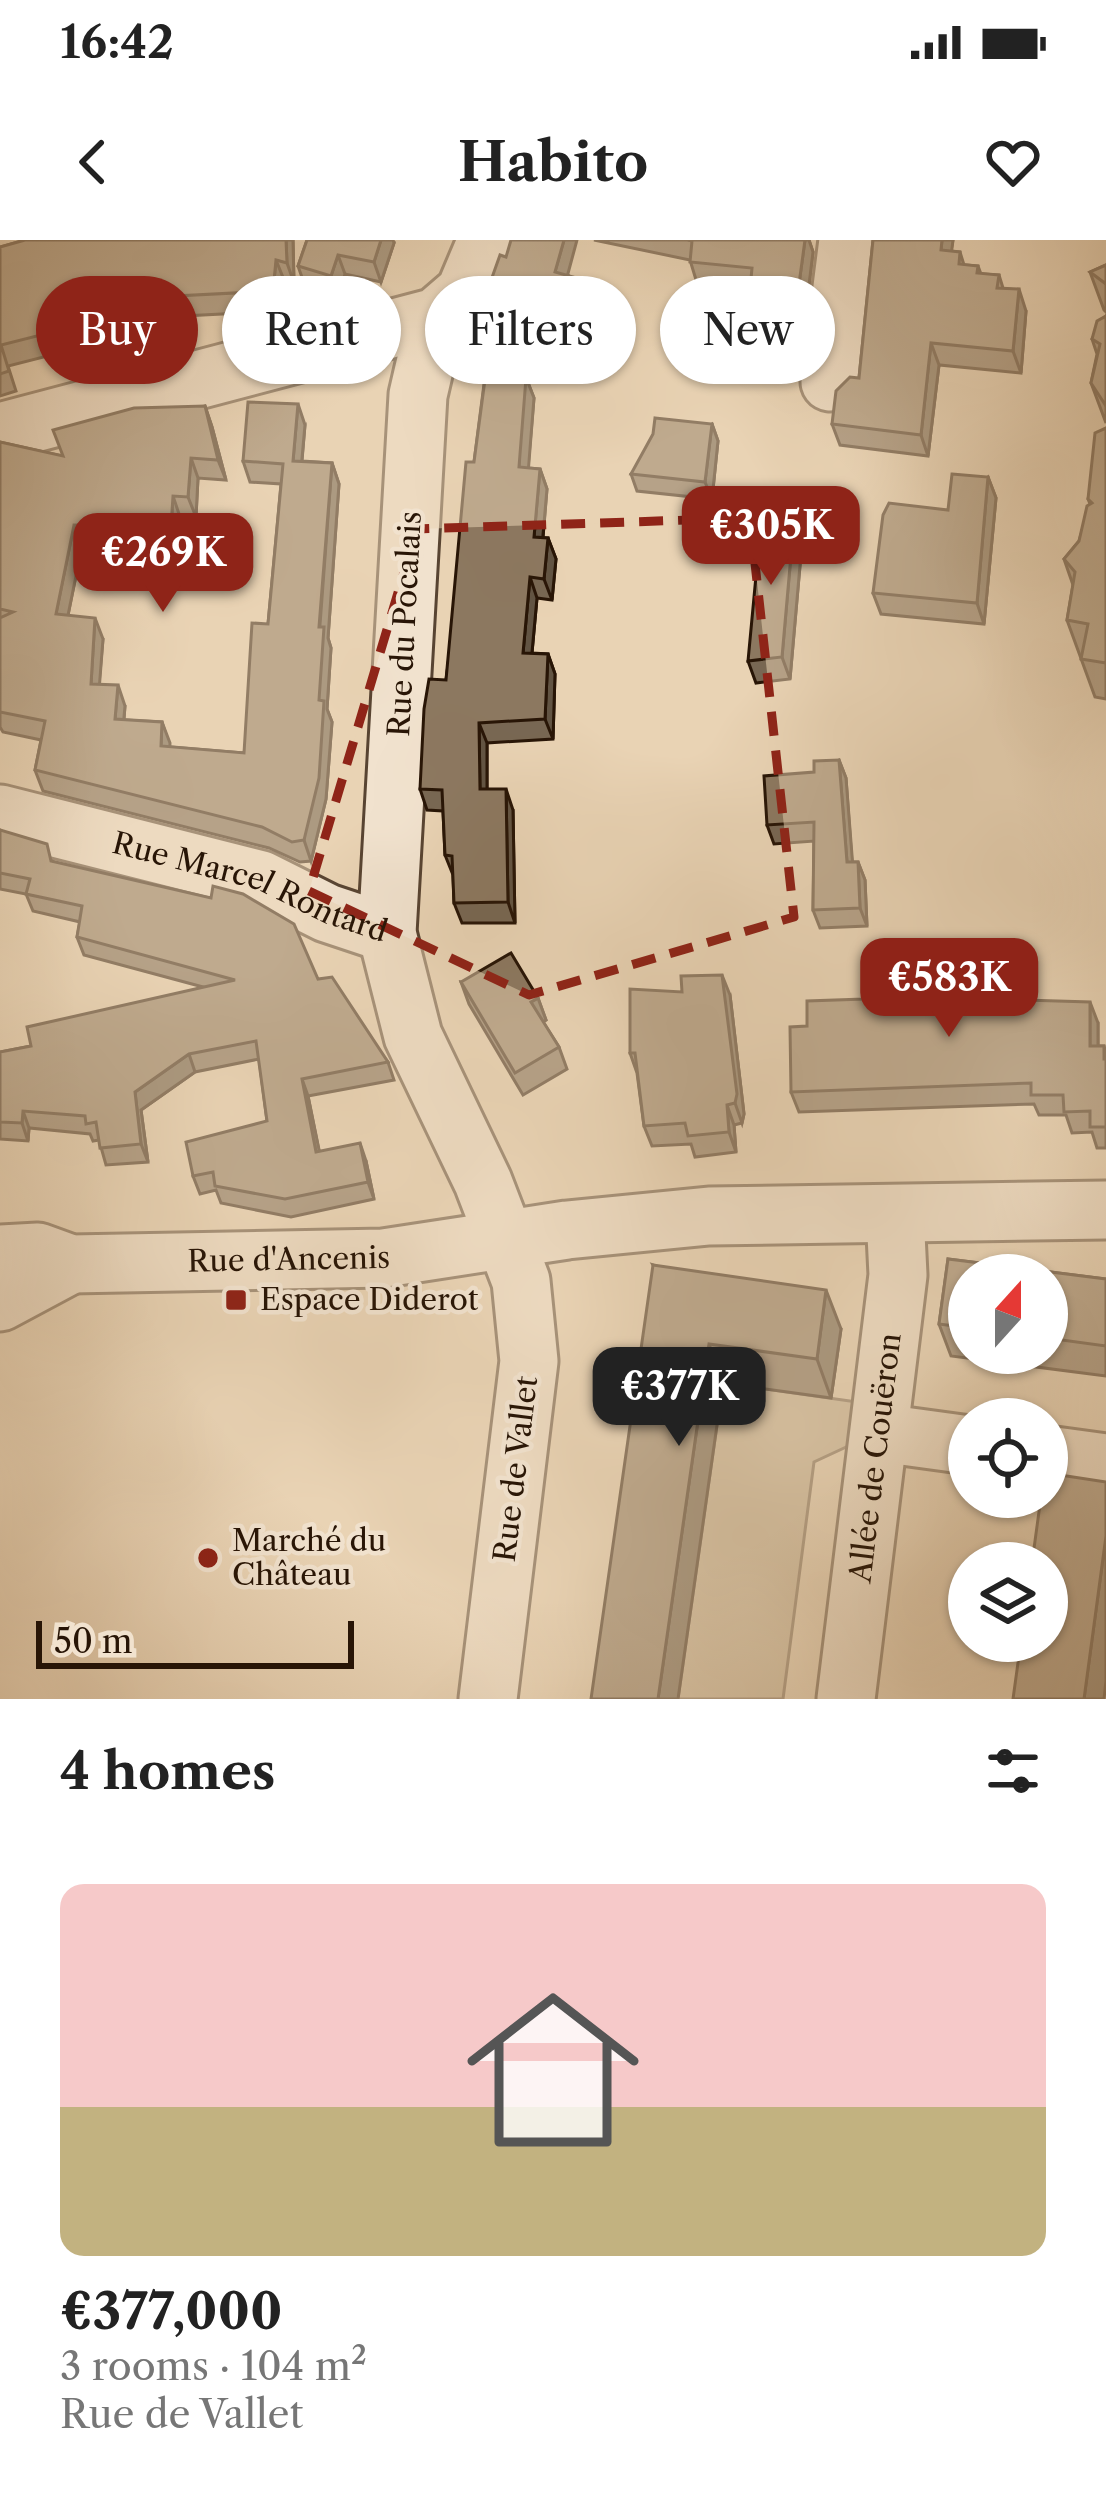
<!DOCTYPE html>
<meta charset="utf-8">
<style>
body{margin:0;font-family:"Libre Caslon Text",serif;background:#f6f6f6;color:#222;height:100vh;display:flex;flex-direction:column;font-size:45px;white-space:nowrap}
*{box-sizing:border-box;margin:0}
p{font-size:39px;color:#767676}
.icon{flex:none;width:66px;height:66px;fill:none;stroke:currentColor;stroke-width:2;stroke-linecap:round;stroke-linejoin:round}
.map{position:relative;height:1459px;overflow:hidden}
.side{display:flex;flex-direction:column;background:#fff;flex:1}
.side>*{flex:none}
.guide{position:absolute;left:36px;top:36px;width:1035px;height:108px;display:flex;gap:24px}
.needle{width:78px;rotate:21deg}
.tools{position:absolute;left:948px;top:1014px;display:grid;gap:24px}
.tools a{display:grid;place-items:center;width:120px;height:120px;border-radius:50%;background:#fff;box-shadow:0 3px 9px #0004;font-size:60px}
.scale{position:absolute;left:36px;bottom:30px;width:318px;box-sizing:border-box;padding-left:12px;border:6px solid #281506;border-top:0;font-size:33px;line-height:42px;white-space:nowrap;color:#281506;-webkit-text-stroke:9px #f1e2ce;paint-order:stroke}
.price{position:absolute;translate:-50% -102px;padding:0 27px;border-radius:24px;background:#8f2418;color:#fff;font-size:39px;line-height:78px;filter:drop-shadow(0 3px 6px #0008)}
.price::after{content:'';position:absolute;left:50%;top:72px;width:36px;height:27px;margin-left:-18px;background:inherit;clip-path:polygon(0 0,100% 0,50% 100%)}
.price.selected{background:#222;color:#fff}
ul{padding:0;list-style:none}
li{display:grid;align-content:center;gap:24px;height:636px;padding:0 60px}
li span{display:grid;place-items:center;height:372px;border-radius:24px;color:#555}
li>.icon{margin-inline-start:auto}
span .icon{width:216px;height:216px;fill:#fffc;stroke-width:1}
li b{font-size:51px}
h2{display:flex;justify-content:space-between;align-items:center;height:144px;padding:0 60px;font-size:51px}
.tag{padding:0 42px;border-radius:54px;background:#fff;box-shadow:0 3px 9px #0004;font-size:42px;line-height:108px}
.tag.selected{background:#8f2418;color:#fff}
.status{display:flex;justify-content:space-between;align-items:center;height:84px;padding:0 60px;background:#fff;direction:ltr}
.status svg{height:33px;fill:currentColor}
header{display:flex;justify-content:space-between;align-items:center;height:156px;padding:0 60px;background:#fff;font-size:54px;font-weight:700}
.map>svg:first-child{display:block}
</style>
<div class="status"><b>16:42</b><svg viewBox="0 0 49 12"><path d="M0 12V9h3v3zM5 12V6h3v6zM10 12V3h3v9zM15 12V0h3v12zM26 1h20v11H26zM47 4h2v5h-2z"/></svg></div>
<header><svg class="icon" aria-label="back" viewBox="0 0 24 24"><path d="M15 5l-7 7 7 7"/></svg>Habito<svg class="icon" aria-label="heart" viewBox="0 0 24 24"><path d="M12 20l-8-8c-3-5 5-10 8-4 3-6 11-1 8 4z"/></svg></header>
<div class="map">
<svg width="1106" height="1459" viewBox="0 0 1106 1459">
<rect width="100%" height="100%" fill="#e9d3b4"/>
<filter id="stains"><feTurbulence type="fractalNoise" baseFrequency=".00167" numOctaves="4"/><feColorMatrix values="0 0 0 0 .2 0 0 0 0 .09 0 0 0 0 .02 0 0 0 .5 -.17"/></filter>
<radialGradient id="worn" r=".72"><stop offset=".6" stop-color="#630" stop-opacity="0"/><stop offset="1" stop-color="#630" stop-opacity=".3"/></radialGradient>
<!-- green -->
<path fill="#c8b396" stroke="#78644e" stroke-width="3" d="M723,1143L864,1163L859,1201L814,1222L783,1459H678Z"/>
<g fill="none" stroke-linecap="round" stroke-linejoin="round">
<!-- minor casing -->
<g stroke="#584432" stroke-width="63">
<g id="minor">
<path d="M436,77L418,155L387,693L413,796L483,942L521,1041L529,1121L488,1459"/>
<path d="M830,142L848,0"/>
<path d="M0,192L436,77L465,52L487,0"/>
<path id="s1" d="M0,574L261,640L327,673L387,693"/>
<path id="s2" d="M0,1014L38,1012L71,1024L384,1018L567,990L709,976L1106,970"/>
<path d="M0,1062L71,1024"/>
<path d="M881,1193L969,1205"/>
<path d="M1047,1215L1106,1223"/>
<path id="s3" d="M846,1459L898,1035L895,974"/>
</g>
</g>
<!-- minor -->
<use href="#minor" stroke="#f1e2ce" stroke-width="57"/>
</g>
<!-- wall -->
<g fill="#786753" stroke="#281506" stroke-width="3" fill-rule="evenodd">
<path d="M25,0H293L294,43L284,40L280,71L184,76L192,107L115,128L106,101L8,126L16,151L0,156V7Z"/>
<path d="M307,0L394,3L381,42L345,34L339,55L305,46L298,26Z"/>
<path d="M594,0H809L813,12L804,86L756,81L749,60L750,48L697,43L690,20Z"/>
<path d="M873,0H953L951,11L960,12L964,25L978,26L981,34L999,35L1003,48L1026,71L1021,133L939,125L928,216L840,205L832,184L859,138Z"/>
<path d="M506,17L568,35L598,63L591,90L535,76L527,140L534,158L528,228L540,229L547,249L543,298H548L556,319L552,360L537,358L532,413L548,414L555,434L553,499L487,503V549L513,570L515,683H462L454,663L453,635L445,615L443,571L427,570L420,549L446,440L484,144L480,131Z"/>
<path d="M1106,25V72L1104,70L1090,32Z"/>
<path d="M1106,76V183L1091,143L1097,114L1092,99Z"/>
<path d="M205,166L212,187L226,240L198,238L196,277H180L178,309L82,306L68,375L103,399L99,444L125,466L124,480L162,482L170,507L244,513L268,384L281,244L250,242L243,221L305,185L302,221L332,223L339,244L328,398L331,408L327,469L332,482L326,559L311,621L300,622L269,608L43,551L35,530L41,500L3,492L0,487V202L62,216Z"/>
<path d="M712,184L718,201L712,259L637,251L631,234Z"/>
<path d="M1106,188V459L1095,457L1067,380L1073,345L1064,319L1079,301L1090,264L1088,259Z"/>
<path d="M988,237L996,258L984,384L881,374L873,353L948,270Z"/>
<path d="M802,303L790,439L756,443L748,421Z"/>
<path d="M839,520L846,538L852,622H858L865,640L867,686L820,688L813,670L814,601L774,604L767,585L814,532Z"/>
<path d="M0,590L54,622L318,739L388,822L394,840L308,856L319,911L366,921L374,959L291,977L221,963L216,950L200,954L193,936L267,881L259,819L195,832L141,870L148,922L106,925L99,900L93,901L90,894L29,888L28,901L0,899V812L31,806L203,747L84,715L77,697L80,682L33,671L26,654L0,649Z"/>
<path d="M969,724L971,758L1098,783V806H1104L1106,812V908H1097L1092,892L1072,893L1066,875H1039L1034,864L799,872L791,852L807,786L864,759L923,736Z"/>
<path d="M461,742L538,758L546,780L543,782L559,807L567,829L523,855L469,764Z"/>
<path d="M730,755L744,874L742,883L734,885L736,912L695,917L691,904L652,906L644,886L637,833L630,813Z"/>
<path d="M948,1019L1106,1039V1136L951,1116L939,1084ZM969,1035H1047V1113H969Z"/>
<path d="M653,1025L841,1089L831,1158L723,1143Z"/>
</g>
<!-- shaded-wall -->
<g fill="#625443" stroke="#281506" stroke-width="3">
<path d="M286,0H293L294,43L287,23Z"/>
<path d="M381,0H393L394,3L381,42L374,22Z"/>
<path d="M564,0H577L563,52L555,32Z"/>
<path d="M805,0H809L813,12L804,86L796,66Z"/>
<path d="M942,0H953L949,32L941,10Z"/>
<path d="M338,15L345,34L339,55L331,36Z"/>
<path d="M276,20L284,40L280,71L273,51Z"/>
<path d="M591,42L598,63L591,90L584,69Z"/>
<path d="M1019,49L1026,71L1021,133L1013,111Z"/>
<path d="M528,55L535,76L527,140L534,158L527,247L519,227L518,136Z"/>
<path d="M931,103L939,125L928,216L921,195Z"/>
<path d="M298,164L305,185L300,241L293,221Z"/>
<path d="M205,166L212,187L226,240L218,220Z"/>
<path d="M712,184L718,201L712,259L705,242Z"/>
<path d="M191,218L198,238L196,277L188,257Z"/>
<path d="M332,223L339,244L328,398L331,408L327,469L332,482L326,559L311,621L304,600Z"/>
<path d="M540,229L547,249L541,318L534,297Z"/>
<path d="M988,237L996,258L984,384L977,363Z"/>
<path d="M173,256L180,277L178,309L171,288Z"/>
<path d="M794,281L802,303L790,439L782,417Z"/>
<path d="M74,285L82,306L64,395L56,374Z"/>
<path d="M548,298L556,319L552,360L544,339Z"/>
<path d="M530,337L537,358L530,434L523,413Z"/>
<path d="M95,378L103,399L98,464L91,444Z"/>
<path d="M548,414L555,434L553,499L545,479Z"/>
<path d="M118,445L125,466L122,500L115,479Z"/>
<path d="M162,482L170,503L169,527L161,506Z"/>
<path d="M479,483L487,503V569L480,549Z"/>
<path d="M839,520L846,538L854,641L847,622Z"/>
<path d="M506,549L513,570L515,683L508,662Z"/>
<path d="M858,622L865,640L867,686L860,668Z"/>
<path d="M962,703L969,724L971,779L964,758Z"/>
<path d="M722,735L730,755L744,874L742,883L735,863Z"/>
<path d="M538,758L546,780L539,784L531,762Z"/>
<path d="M1090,762L1098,783V827L1090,806Z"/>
<path d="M189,814L195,832L141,870L148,922L141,904L135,852Z"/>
<path d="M302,839L308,856L323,929L316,912Z"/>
<path d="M727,865L734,885L736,912L729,892Z"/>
<path d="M23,871L29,888L28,901L22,883Z"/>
<path d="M360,903L366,921L374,959L368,942Z"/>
<path d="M826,1050L841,1089L831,1158L817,1119Z"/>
<path d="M709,1104L723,1143L678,1459H658Z"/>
<path d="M1106,1296V1441L1104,1459H1084Z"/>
</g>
<!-- building -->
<g fill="#8c7860" stroke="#281506" stroke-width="3">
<path d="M25,0H286L287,23L276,20L273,51L176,56L184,87L108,107L100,80L1,105L9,131L0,134V7Z"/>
<path d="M307,0H381L374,22L338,15L331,36L298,26Z"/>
<path d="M511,0H564L555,32L591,42L584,69L528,55L518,136L526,138L519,227L540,229L534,297L548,298L544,339L530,337L523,413L548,414L545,479L479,483L480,549H506L508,662L454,663L452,616L445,615L442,550L420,549L424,469L429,439L446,440L466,222H474L486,132L480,131L489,46L500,15L506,17Z"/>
<path d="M688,0H805L796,66L749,60L752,28L690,22L692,1Z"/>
<path d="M873,0H942L941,10L960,12L959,24L978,26L977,33L999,35L997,48L1019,49L1013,111L931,103L921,195L832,184L836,151L850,137L859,138Z"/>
<path d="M1106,25V44L1090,32Z"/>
<path d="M1106,76V166L1091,143L1100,104L1092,99L1097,81Z"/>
<path d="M248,162L298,164L293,221L332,223L319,387H324L319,460L324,461L319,538L304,600L292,602L262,587L35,530L45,481L0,472V378L13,372L0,369V202L63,216L53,190L134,168L205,166L218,220L191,218L188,257L173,256L171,288L74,285L56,374L95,378L91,444L118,445L115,479L162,482L161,506L244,513L252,383L268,384L283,224L243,221Z"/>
<path d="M655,178L712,184L705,242L631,234L653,194Z"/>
<path d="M1106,188V423L1081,419L1088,384L1067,380L1075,332L1064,319L1079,301L1087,266L1092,263L1088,259L1095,193Z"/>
<path d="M952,234L988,237L977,363L873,353L883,275L889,263L948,270Z"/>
<path d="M762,272L794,281L782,417L748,421Z"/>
<path d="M839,520L847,622H858L860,668L813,670L814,582L767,585L764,536L814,532V521Z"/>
<path d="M0,590L47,604L51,621L211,658L213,646L243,654L294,684L318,739L332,737L388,822L302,839L316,912L360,903L368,942L285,959L215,946L213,932L193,936L186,902L267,881L256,801L189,814L135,852L141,904L100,908L96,882L86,884L85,876L23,871L22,883L0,882V812L31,806L27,787L235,740L77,697L82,666L26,654L30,639L0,633Z"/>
<path d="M921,701L962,703L964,758L1090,762V806H1104V819H1106V887H1090V871L1064,872L1063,855H1031V843L791,852L790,787L807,786V761L864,759L863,740L923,736Z"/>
<path d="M511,713L538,758L531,762L559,807L515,833L461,742Z"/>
<path d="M722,735L737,854L735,863L727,865L729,892L688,896L685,883L644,886L635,813H630V749L682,752L681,736Z"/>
<path d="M948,1019L1106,1039V1106L1047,1098V1035H969V1088L939,1084Z"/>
<path d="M653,1025L826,1050L817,1119L709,1104L658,1459H591Z"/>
<path d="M1047,1233L1106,1242V1296L1084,1459H1013L1021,1401H1047V1323H1032L1041,1257H1047Z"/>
</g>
<!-- marked area -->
<path d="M0 0H1106V1459H0ZM750,278L794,677L529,755L309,651L417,289Z" fill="#e9d3b4" fill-opacity=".55" fill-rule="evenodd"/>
<path fill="none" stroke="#8f2418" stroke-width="9" stroke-dasharray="24 15" stroke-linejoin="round" d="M750,278L794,677L529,755L309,651L417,289Z"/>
<!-- markers -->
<g fill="#8f2418" stroke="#f1e2ce" stroke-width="4.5">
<rect x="224" y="1048" width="24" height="24" rx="6"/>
<circle cx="208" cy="1318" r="12"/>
</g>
<g text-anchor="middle" stroke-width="9" stroke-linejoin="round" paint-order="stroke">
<!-- street labels -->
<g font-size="30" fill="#281506" stroke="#f1e2ce">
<text transform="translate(405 384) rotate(-87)" y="10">Rue du Pocalais</text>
<text dy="10" stroke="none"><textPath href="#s1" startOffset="261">Rue Marcel Rontard</textPath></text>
<text dy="10" stroke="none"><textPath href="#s2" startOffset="291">Rue d'Ancenis</textPath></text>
<text dy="10" stroke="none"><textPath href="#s3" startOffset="243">Allée de Couëron</textPath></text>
<text transform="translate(516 1229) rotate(-83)" y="10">Rue de Vallet</text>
</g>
<!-- poi labels -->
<g font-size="30" fill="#281506" stroke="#f1e2ce" text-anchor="start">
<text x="260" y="1070">Espace Diderot</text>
<text x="232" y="1311">Marché du<tspan x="232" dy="34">Château</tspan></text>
</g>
</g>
<rect width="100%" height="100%" filter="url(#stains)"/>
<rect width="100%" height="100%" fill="url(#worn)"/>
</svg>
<div class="tools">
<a><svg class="needle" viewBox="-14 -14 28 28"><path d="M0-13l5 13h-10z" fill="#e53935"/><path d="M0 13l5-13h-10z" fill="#767676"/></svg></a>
<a><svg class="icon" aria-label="locate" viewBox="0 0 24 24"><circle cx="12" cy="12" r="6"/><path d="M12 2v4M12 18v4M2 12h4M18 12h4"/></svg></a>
<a><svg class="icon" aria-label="layers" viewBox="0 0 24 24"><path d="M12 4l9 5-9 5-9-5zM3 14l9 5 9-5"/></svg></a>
</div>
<div class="scale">50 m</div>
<b class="price" style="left:771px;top:348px">€305K</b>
<b class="price" style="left:163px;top:375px">€269K</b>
<b class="price" style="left:949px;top:800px">€583K</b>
<b class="price selected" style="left:679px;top:1209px">€377K</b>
<div class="guide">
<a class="tag selected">Buy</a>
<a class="tag">Rent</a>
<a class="tag">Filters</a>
<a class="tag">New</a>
</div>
</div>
<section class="side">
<h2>4 homes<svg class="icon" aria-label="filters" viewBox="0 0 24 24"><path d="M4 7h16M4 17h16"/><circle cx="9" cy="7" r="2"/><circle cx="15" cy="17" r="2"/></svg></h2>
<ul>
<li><span style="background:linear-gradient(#f6c9c9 60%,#c2b280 0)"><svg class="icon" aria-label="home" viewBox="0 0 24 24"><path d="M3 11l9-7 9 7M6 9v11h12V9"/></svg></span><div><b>€377,000</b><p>3 rooms · 104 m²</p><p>Rue de Vallet</p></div></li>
</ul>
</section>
